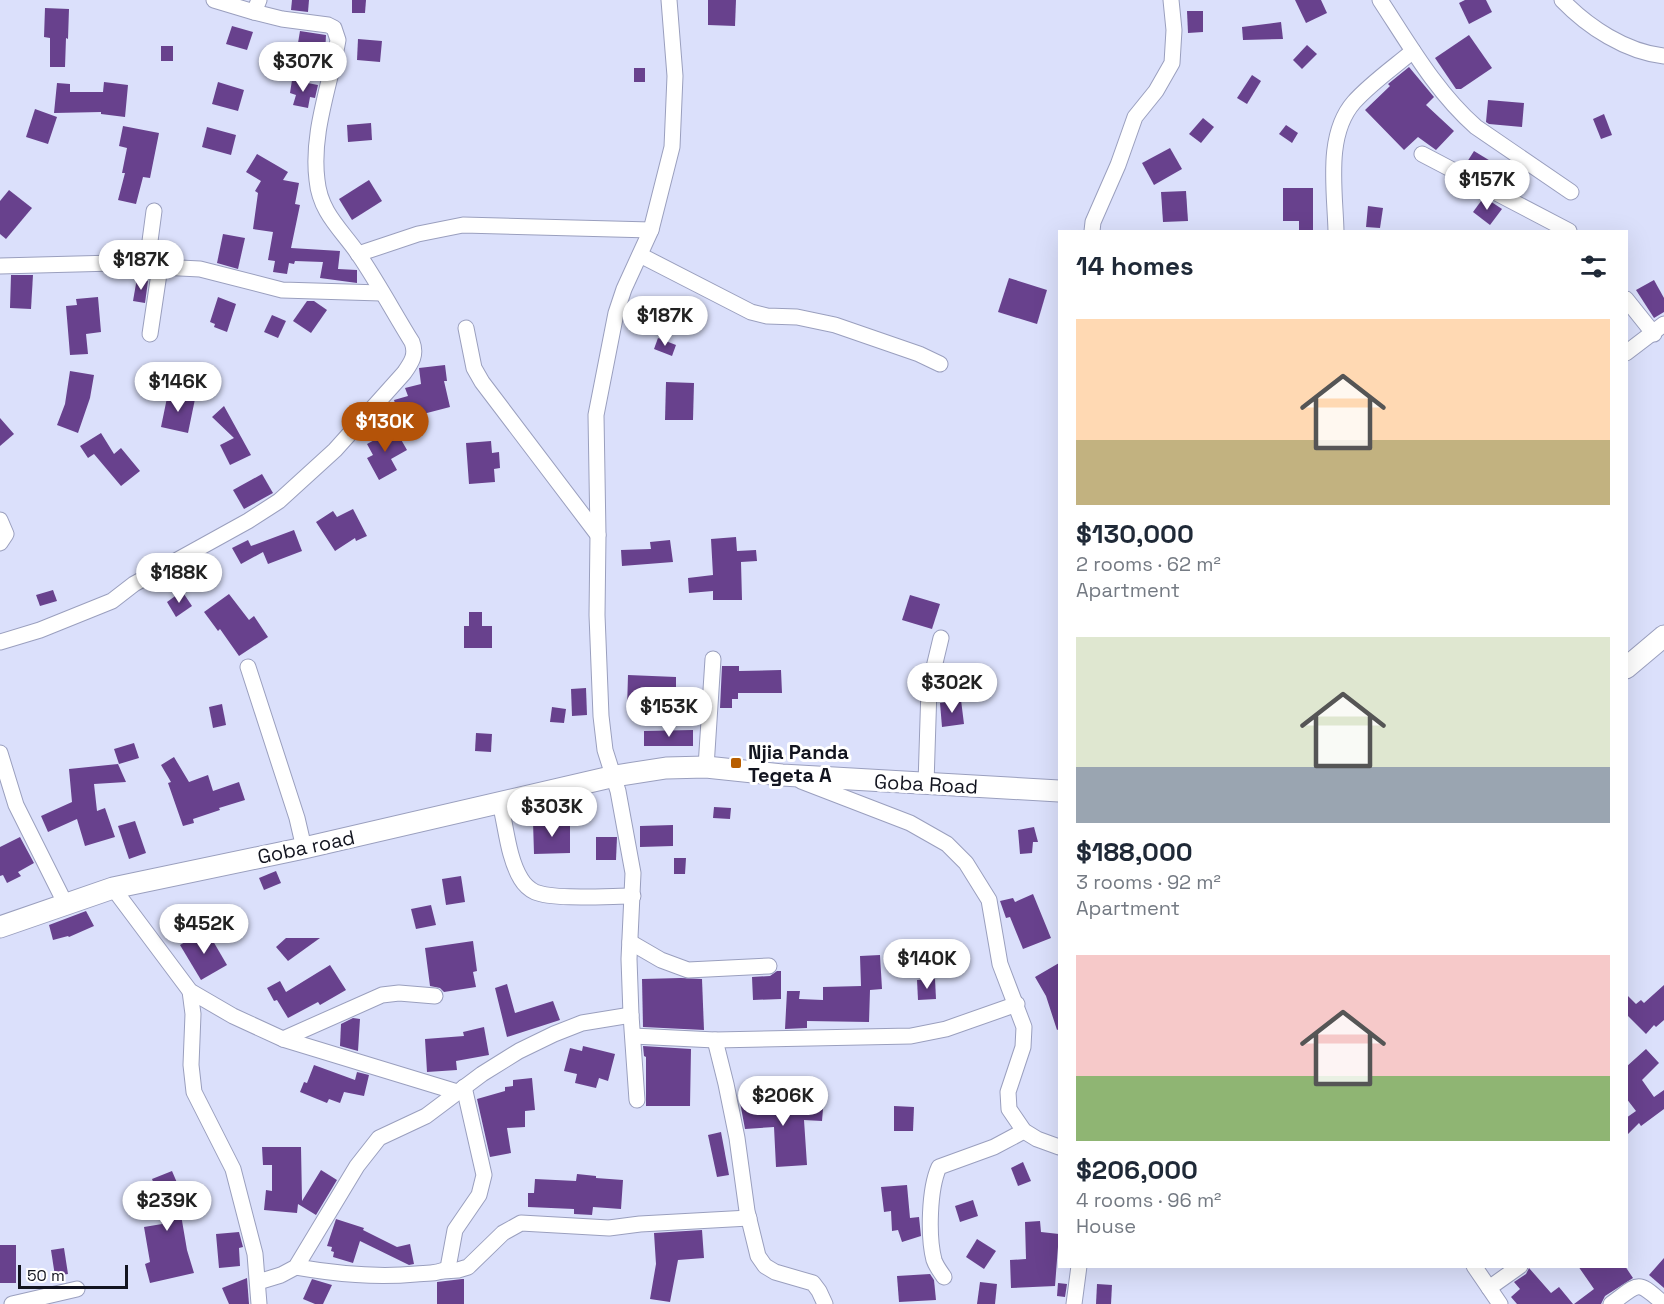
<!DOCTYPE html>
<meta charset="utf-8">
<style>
body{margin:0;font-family:"Space Grotesk",sans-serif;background:#f2f2f3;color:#1f2937;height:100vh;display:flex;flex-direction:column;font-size:22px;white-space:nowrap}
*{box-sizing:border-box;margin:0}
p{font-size:20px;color:#747a83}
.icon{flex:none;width:33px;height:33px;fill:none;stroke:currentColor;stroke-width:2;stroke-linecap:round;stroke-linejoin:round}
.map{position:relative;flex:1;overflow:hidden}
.sheet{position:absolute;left:1058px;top:230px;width:570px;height:1038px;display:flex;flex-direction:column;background:#fff;border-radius:0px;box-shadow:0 6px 24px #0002}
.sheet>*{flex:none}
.scale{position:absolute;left:18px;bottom:15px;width:110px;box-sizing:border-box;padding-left:6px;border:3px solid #12141f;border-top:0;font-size:16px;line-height:21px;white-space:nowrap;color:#12141f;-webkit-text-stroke:4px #fff;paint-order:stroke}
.price{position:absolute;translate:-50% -51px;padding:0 14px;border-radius:21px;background:#fff;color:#222;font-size:20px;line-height:39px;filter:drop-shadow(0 2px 3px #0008)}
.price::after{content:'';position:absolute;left:50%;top:36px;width:18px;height:14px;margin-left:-9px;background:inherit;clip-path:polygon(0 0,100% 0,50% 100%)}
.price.selected{background:#b45309;color:#fff}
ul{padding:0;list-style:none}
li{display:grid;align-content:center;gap:12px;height:318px;padding:0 18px}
li span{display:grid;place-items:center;height:186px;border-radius:0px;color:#555}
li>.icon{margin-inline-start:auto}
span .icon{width:108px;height:108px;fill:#fffc;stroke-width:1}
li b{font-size:26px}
h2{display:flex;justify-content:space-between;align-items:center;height:72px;padding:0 18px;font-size:26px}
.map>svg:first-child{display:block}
</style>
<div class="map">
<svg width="1664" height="1304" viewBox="0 0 1664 1304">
<rect width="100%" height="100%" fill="#dbe0fb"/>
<!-- building -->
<g fill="#68418d">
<path d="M292,0H309L308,12L291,10Z"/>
<path d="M352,0H366L365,13H352Z"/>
<path d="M708,0H736L735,26L708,25Z"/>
<path d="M1295,0H1321L1327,13L1306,23Z"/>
<path d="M1465,0H1486L1492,12L1469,24L1459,3Z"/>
<path d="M45,8L69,9L68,39L66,38L65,67H50V38L44,37Z"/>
<path d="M1187,11H1203V32L1188,33Z"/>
<path d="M1281,22L1283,39L1243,40L1242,27Z"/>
<path d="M232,26L253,32L247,50L226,44Z"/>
<path d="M300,31L326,35L325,54L297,49Z"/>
<path d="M1469,35L1492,68L1461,89H1456L1435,58Z"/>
<path d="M358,39L382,41L380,62L357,60Z"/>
<path d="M1307,45L1317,54L1302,69L1293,60Z"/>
<rect x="161" y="46" width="12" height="15"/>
<path d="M1409,67L1434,97L1426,105L1454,131L1436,150L1418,137L1404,150L1365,110L1390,86L1388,84Z"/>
<rect x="634" y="68" width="11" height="14"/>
<path d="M1252,75L1261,81L1247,104L1237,98Z"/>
<path d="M292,80L318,85L315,98L310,97L308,108L293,105L296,95L290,93Z"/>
<path d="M104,82L128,85L125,117L101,114V112L54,113L57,83L70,84V92H103Z"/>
<path d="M218,82L244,90L238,111L212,104Z"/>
<path d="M1488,100L1524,103L1522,127L1489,124L1486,122Z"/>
<path d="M35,109L57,117L48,144L26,137Z"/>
<path d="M1604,114L1612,135L1601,139L1593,119Z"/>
<path d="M1203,118L1214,127L1201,143L1189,134Z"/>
<path d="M371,123L372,140L348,142L347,125Z"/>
<path d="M1286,125L1298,133L1292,143L1279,134Z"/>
<path d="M123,126L159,133L150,178L143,177L136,204L118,200L125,173H122L127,148L119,146Z"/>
<path d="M207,127L236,135L231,155L202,147Z"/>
<path d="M1170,148L1182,169L1154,185L1142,163Z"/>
<path d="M1474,151L1497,165L1490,176L1467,162Z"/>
<path d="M257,154L288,172L283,180L299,183L295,204L300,205L291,248L340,251L338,269L357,270V283L320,278L323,262L295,261L294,264L289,263L287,274L273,272L275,261L268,260L273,232L253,229L258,193L255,191L261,181L246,172Z"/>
<path d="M369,180L382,201L352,220L339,199Z"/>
<path d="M1283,188H1313V231H1299V221H1283Z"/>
<path d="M9,190L32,208L6,239L0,234V201Z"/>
<path d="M1186,191L1188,221L1163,222L1161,192Z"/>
<path d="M1484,197L1502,209L1490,225L1473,212Z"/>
<path d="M1368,206L1383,208L1380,228L1366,227Z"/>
<path d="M223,234L245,238L238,269L217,263Z"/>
<path d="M11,275H33L31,309L10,308Z"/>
<path d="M137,278L148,281L145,303L133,301Z"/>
<path d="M1009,278L1047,290L1037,324L998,312Z"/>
<path d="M1654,280L1664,298V312L1654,318L1636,290Z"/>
<path d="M98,297L101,332L86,334L88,354L70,355L66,306L77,305L76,299Z"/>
<path d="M218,297L236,304L227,332L214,327L215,324L210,322Z"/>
<path d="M307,301H314L327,310L311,333L293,321Z"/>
<path d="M272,315L286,321L278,338L264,332Z"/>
<path d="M658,338L676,345L672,356L654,349Z"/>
<path d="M445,365L447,381H444L450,407L400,420L394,400L408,396L405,388L421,384L419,368Z"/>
<path d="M70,371L94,375L90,398L78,433L57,425L65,404Z"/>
<path d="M666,382L694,383L693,420H665Z"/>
<path d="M168,393L195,399L188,433L161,427Z"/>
<path d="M224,406L251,455L230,465L220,445L234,438L212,417Z"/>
<path d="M0,418L14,434L0,446Z"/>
<path d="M395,429L407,450L391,459L397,470L379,480L367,458L373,455L367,444Z"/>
<path d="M101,433L114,454L121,448L140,471L121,486L94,454L88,458L80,446Z"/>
<path d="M491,441L492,453L499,452L500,468L494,469L495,482L469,484L466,443Z"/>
<path d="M262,474L273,493L244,509L233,490Z"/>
<path d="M353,509L367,536L356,541L355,538L335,551L316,522L333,511L337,517Z"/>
<path d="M294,530L302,551L268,564L263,552L241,564L232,548L248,540L251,546Z"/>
<path d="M736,537L737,551L756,550L757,561L741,562L742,600H713V591L689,593L688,578L713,575L711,539Z"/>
<path d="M670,540L673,562L622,566L621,550L651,549L650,542Z"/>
<path d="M53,590L57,601L40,606L36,595Z"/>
<path d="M182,591L192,606L176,617L167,602Z"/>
<path d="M229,594L249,620L254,616L268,637L239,656L220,629L218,631L204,612Z"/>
<path d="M910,595L940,604L932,629L902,620Z"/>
<path d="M469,612H482V626H492V648H464V626H469Z"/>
<path d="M722,666H739V671L781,670L782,693H738V699H732V708H720Z"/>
<path d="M628,675L676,677V689H646V709H627Z"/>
<path d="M586,688L587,715L572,716L571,689Z"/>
<path d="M961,700L964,724L942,727L940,703Z"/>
<path d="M222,704L226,725L213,728L209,707Z"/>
<path d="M552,707L566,709L564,723L550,722Z"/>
<path d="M693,730V746H644V731Z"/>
<path d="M476,733L492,734L491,752L475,751Z"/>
<path d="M134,743L139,758L119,764L114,749Z"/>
<path d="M174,757L189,782L208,775L213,791L239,782L245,800L219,808L220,810L193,819L194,823L183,826L168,783L171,782L161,765Z"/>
<path d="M118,764L126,782L94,784L97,811L105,808L115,837L85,846L77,819L48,832L41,816L72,802L69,769Z"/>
<path d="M714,807L731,808L730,819L713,818Z"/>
<path d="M135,821L146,853L129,859L118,826Z"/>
<path d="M533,822H570V853L534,854Z"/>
<path d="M673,825V846L640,847V826Z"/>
<path d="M1034,827L1038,842H1033L1032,853L1020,854L1018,830Z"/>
<path d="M20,837L34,863L18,872L21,876L7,883L3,875L0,876V847Z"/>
<path d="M596,837H617L616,860H596Z"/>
<path d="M674,858H686L685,874H674Z"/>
<path d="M276,871L281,883L264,890L259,878Z"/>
<path d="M461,876L465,902L446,905L442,879Z"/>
<path d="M1033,894L1051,938L1023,949L1010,917L1006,918L1000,901L1013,898L1015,902Z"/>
<path d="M431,905L436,925L416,929L411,909Z"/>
<path d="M86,911L94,926L69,937L68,936L53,940L49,925Z"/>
<path d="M206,929L227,965L201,980L180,945Z"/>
<path d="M286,938H320L288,961L276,947Z"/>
<path d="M473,941L477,971L473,972L476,987L444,992L440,988L430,986L425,948Z"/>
<path d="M880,955L882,989L870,990L869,1022L807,1021V1028L785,1029L787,991H800L799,999L823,1000V987L861,986L860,956Z"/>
<path d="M1059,963V1029L1057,1030L1046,996L1035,977Z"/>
<path d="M330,965L346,990L320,1005L318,1002L288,1018L277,1000L274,1001L267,988L280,981L286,992Z"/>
<path d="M777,971H781V999L753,1000L752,977L770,976Z"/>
<path d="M681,978L702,979L704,1030L643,1027L642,979Z"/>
<path d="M935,979L936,999L918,1000L917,980Z"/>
<path d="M507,984L515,1013L553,1001L560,1020L507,1037L495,988Z"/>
<path d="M1664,985V1020L1656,1027L1654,1025L1646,1034L1626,1014V994L1636,1004L1641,1000L1644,1003Z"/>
<path d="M353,1018L360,1019L358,1051L340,1046L341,1024Z"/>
<path d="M484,1027L489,1055L456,1061L457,1070L427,1072L425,1039L464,1036L463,1032Z"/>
<path d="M583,1046L615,1054L608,1081L599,1078L596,1088L575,1083L577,1074L564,1071L570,1048L582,1051Z"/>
<path d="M643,1046L691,1049L690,1106H646V1057L644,1056Z"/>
<path d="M1646,1049L1659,1063L1642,1080L1654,1097L1664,1090V1109L1641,1126L1639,1123L1626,1136V1118L1636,1111L1626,1098V1067Z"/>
<path d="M314,1065L355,1080L357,1072L369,1075L364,1096L344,1092L340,1103L329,1099L327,1103L300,1092L304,1082L307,1083Z"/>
<path d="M532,1078L535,1110L525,1111V1127L507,1128L511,1153L490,1157L477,1099L505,1091V1087L513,1086V1080Z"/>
<path d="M798,1098L799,1107L823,1109L822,1121L804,1120L807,1165L776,1167L774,1127L745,1129L740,1102Z"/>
<path d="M894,1106L914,1107L913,1131H894Z"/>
<path d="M721,1132L729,1175L717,1177L708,1135Z"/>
<path d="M262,1147H301L302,1201L321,1170L337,1180L316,1215L298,1204L297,1213L264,1210L266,1190L272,1191V1165H263Z"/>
<path d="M1023,1162L1031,1181L1018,1186L1011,1168Z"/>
<path d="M172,1171L187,1206L180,1209L187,1250L194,1273L150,1283L145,1264L150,1262L144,1227L162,1224L147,1187L154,1184L152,1179Z"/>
<path d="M577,1174L596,1176V1178L623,1180L621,1209L593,1207L592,1215L574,1214V1209L528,1207V1193H534L535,1179L576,1181Z"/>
<path d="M907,1185L910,1218L919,1217L921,1236L902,1242L898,1230L892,1231L891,1211L884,1212L881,1187Z"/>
<path d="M973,1200L978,1216L960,1222L955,1206Z"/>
<path d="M336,1219L364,1228L363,1230L397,1247L410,1244L414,1264L409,1265L360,1241L353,1263L333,1257L334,1252L331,1251L332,1247L327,1246Z"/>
<path d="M1040,1221L1041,1232L1059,1234L1055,1286L1011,1288L1010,1260L1026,1259L1025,1222Z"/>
<path d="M702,1230L704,1258L678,1260L670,1302L650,1299L656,1264L654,1233Z"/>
<path d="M239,1232L243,1247L239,1248L240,1266L219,1268L216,1234Z"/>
<path d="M977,1239L996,1251L984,1269L966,1257Z"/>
<rect x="0" y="1245" width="16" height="38"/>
<path d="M64,1248L68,1274L55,1276L51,1250Z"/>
<path d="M1664,1258V1288L1649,1275Z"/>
<path d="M1578,1266H1625L1633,1278L1605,1296L1601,1304H1574L1594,1289Z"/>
<path d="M1529,1268L1551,1293L1559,1287L1573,1304H1517L1511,1297L1520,1289L1514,1282L1526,1274Z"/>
<path d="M930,1274L934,1280L936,1300L899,1302L897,1276Z"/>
<path d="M247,1278L249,1304H229L222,1288Z"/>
<path d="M312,1279L332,1285L323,1304H315L303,1299Z"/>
<path d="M462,1279H464V1304H437V1282Z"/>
<path d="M980,1282L997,1284L995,1304H977Z"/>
<path d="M1058,1283L1067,1284L1065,1297L1057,1296Z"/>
<path d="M1097,1284L1112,1285L1111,1304H1096Z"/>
</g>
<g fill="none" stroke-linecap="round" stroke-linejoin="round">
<!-- street casing -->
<g stroke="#9a9fbe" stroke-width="17">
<g id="street">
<path d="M214,0L254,12"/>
<path d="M1380,0C1409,44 1436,92 1476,127L1571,192"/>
<path d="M1562,0C1588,27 1626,52 1664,56"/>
<path d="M1422,154L1569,231"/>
<path d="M154,211L148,256L160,267L200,269L282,290L381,293"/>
<path d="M1092,231L1093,222L1118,165L1135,117L1156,91L1172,63L1174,30L1171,0"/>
<path d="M1336,231C1335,190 1325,135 1354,102C1371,83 1394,67 1413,51"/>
<path d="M358,254L418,234L463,225L651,230"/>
<path d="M640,255L751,312L767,316L797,317L835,325L919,354L940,364"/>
<path d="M0,266L153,262"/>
<path d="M1626,299L1654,334"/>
<path d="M466,328L474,368L482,382L598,535"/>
<path d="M150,334L160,267"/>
<path d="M1626,353L1664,324"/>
<path d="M0,520L6,534L0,543"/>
<path d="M0,642L40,630L112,601L134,584L248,521L279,501L335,450L404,373C411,363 417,355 412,342C394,313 378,283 359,255C342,230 320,213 317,180C311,133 330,86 338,40L334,28L328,25L282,19L254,12L259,0"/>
<path d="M248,667L297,818L304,848"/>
<path d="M0,753L16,805L66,905"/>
<path d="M706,767L713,659"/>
<path d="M801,781L910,823L947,844L966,863L989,900L1000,964L1024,1027L1023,1047L1008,1092L1009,1109L1024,1131L1037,1139L1059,1147"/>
<path d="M926,784L929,688L941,638"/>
<path d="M500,803C506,826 508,858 521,879C524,884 529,889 535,892C554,900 609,896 633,896"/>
<path d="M113,888L190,991L233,1016L283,1039L457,1092"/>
<path d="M630,942L661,960L688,970L769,966"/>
<path d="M190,991L193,1014L191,1065L194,1092L233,1169L255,1254L259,1304"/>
<path d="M633,1036L715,1040L911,1036L946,1029L1017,1004"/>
<path d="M283,1039L382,995L399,993L435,996"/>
<path d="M715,1040L726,1084L737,1138L747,1211L758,1256L765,1266L775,1272L813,1283L819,1291L825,1304"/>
<path d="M637,1100L631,1015L629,959L633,873L618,791L605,750L601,716L597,615L598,535L596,415L616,313L624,289L651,230L672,147L675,76L669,0"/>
<path d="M1474,1266L1500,1304"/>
<path d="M296,1267C337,1274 375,1278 416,1274C427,1273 439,1274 448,1268L455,1230L479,1195L484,1175L464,1087"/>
<path d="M443,1271L458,1270L468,1267L503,1233L521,1223L609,1228L640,1224L749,1218"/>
<path d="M944,1277C940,1271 936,1266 934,1260C928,1237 929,1189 939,1167L994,1147L1024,1131"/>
<path d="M258,1282L281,1275L296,1267L357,1166L379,1138L426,1116L482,1074L519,1051L554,1034L582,1023L631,1015"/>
<path d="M1489,1288L1520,1266"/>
<path d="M12,1304L77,1289"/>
<path d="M1074,1304L1079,1266"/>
<path d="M1611,1304C1640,1283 1636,1279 1664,1304"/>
</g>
</g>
<!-- secondary casing -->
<g stroke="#9a9fbe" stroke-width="23">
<g id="secondary">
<path d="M1626,668L1664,636"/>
<path d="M0,927L113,888L304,848L615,776L666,768L706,767L782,775L1059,791"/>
</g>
</g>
<!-- street -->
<use href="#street" stroke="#fff" stroke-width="15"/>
<!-- secondary -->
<use href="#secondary" stroke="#fff" stroke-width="21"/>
</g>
<!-- markers -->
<rect fill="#b85e00" stroke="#fff" stroke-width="2" x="730" y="757" width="12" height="12" rx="3"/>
<g text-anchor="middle" stroke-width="6" stroke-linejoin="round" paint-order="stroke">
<!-- poi labels -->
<g font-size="20" font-weight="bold" fill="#12141f" stroke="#fff" text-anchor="start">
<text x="748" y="759">Njia Panda<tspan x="748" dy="23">Tegeta A</tspan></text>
</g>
<!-- street labels -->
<g font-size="20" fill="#12141f" stroke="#fff">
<text transform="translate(926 784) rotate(3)" y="7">Goba Road</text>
<text transform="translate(306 847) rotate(-12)" y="7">Goba road</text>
</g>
</g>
</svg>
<div class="scale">50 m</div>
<b class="price" style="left:303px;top:93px">$307K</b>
<b class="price" style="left:1487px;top:211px">$157K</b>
<b class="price" style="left:141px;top:291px">$187K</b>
<b class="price" style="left:665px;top:347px">$187K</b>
<b class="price" style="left:178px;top:413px">$146K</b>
<b class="price selected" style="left:385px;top:453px">$130K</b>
<b class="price" style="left:179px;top:604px">$188K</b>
<b class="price" style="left:952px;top:714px">$302K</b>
<b class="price" style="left:669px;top:738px">$153K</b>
<b class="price" style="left:552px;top:838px">$303K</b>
<b class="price" style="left:204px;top:955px">$452K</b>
<b class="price" style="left:927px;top:990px">$140K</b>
<b class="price" style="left:783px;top:1127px">$206K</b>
<b class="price" style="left:167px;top:1232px">$239K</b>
<section class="sheet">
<h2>14 homes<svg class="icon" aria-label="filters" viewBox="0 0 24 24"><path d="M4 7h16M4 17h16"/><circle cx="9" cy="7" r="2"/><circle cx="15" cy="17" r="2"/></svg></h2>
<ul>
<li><span style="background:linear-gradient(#ffd9b3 65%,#c2b280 0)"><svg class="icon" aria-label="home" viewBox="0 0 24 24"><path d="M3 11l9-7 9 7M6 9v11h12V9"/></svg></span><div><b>$130,000</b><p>2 rooms · 62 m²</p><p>Apartment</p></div></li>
<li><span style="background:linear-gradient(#dfe7d0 70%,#9aa5b1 0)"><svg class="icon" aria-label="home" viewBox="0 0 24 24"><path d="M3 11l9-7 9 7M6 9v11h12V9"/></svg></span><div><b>$188,000</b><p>3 rooms · 92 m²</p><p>Apartment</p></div></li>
<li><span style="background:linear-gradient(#f6c9c9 65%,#8fb573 0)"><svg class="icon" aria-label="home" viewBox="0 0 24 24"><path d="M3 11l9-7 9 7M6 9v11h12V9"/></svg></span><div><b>$206,000</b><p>4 rooms · 96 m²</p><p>House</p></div></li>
</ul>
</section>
</div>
